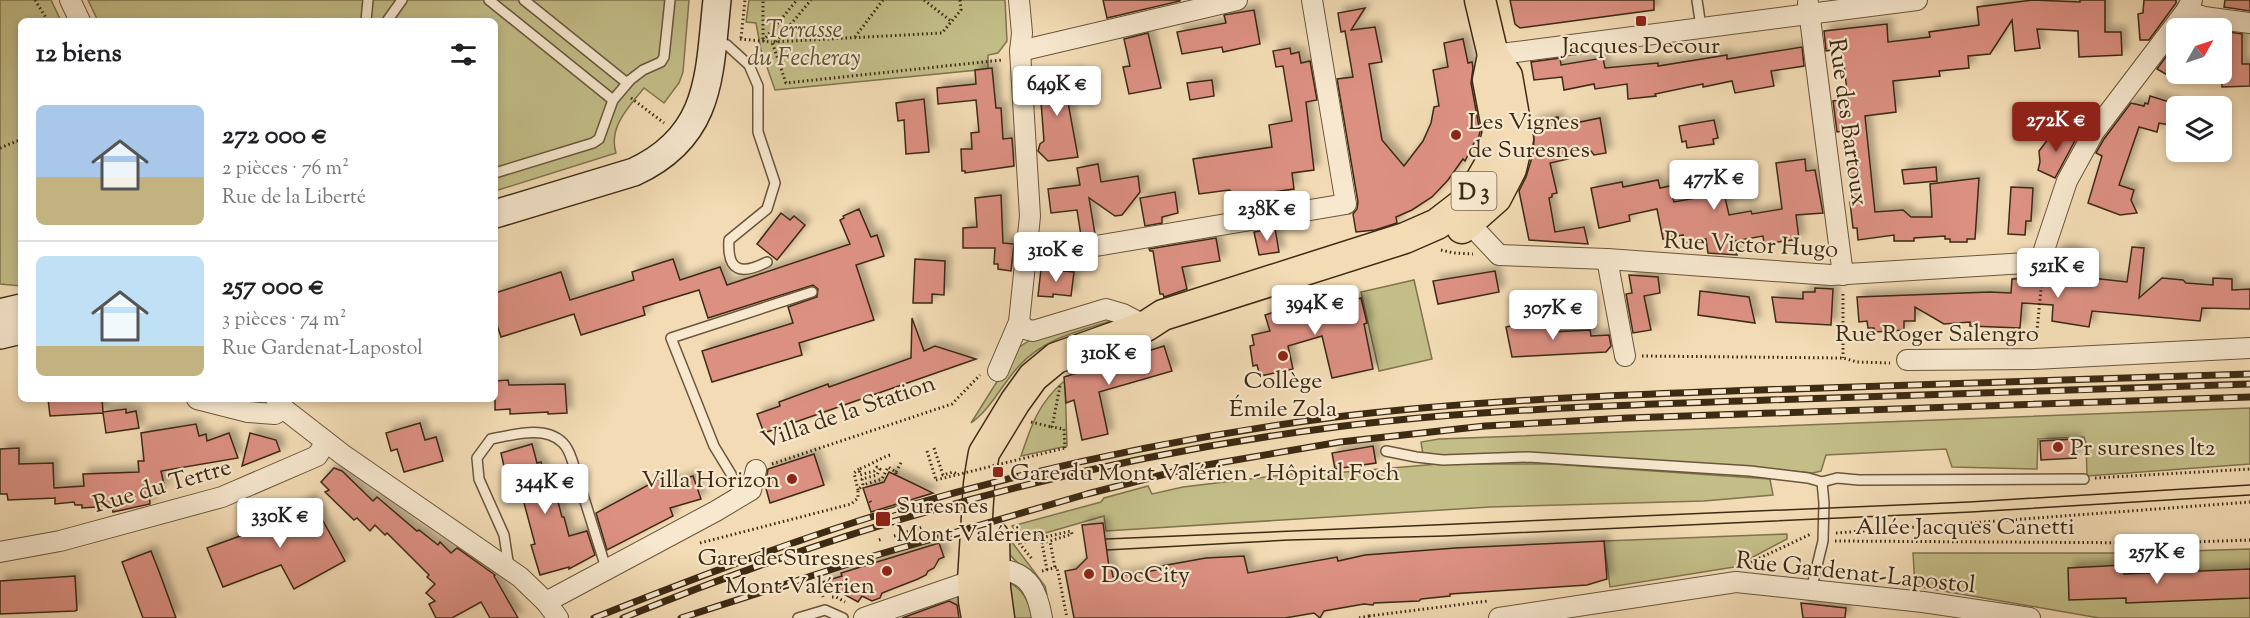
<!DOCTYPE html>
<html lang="fr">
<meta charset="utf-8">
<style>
body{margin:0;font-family:"Sorts Mill Goudy",serif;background:#f2f2f2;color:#202124;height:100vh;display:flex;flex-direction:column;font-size:22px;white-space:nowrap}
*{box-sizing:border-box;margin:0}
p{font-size:20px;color:#757577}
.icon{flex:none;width:33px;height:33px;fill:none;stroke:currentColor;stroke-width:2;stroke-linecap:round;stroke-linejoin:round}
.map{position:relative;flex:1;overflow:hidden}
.details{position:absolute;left:18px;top:18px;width:480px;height:384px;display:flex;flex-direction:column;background:#fff;border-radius:9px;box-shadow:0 3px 9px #0003}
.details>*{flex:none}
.needle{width:39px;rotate:51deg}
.tools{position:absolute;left:2166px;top:18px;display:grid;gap:12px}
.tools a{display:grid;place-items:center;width:66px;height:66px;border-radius:9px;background:#fff;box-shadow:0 3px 9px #0003;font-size:30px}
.price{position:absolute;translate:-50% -51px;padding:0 14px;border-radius:6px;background:#fff;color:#222;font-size:20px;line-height:39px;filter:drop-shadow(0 2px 3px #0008)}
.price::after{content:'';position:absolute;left:50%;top:36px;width:18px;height:14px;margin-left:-9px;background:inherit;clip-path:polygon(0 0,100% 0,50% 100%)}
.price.active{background:#8f2418;color:#fff}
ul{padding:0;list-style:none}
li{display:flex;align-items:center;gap:18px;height:150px;padding:0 18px}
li+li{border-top:2px solid #e0e0e0}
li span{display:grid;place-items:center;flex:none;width:168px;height:120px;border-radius:9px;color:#555}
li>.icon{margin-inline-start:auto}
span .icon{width:72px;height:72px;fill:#fffc;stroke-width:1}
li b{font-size:26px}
h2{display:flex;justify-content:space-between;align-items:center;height:72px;padding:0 18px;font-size:26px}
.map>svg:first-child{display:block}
</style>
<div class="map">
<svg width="2250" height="618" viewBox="0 0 2250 618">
<defs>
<filter id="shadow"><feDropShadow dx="5.5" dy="-5.5" stdDeviation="3" flood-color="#0004"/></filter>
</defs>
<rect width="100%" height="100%" fill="#f3dcb5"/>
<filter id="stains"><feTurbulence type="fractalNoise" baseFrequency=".00333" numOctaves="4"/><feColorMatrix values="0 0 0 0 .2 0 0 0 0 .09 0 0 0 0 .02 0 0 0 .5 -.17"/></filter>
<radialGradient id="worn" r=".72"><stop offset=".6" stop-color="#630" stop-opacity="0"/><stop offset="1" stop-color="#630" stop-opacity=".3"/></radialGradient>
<!-- green -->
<g fill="#c3be88" stroke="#80744e" stroke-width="1.5">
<path d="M0,0H51L61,21H21V286L0,284Z"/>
<path d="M88,0H689L683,72L679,83L664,103L644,88C629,107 608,127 616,153L495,191V21H98Z"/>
<path d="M749,0H1005L1007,41L998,53L988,55V69L775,90L761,50L756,23L746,22Z"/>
<path d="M1414,280L1432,359L1379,371L1361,292Z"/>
<path d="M1099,317L1114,320C1080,331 1044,338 1019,366C1002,384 991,409 971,423L1018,348C1041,331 1072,325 1099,317Z"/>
<path d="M1063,382H1065L1067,446L1021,456C1031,426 1038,404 1063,382Z"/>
<path d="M2250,408V464L2087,476L2086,443L2084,437L2038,439L2037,469L1952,467L1946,449L1826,455L1821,471L1813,473L1733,466L1423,455L1421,442L1439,439Z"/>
<path d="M1438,464H1552L1770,479L1773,495L1704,501L1490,507L1106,531L1104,516L1021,540L1012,526L1101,502L1104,498L1148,486L1152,494L1183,487L1331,469L1333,473Z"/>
<path d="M1787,534V539L1734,567L1610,587L1604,541Z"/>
<path d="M1008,537L1045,586L1047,595C1036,572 1017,568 1006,549Z"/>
<path d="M2250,549V618H2099L1915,586L1913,553H2123Z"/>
<path d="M1009,582C1024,591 1029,601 1032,618H1009Z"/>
</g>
<!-- building -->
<g fill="#dc9082" stroke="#3d2a13" stroke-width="1.5" filter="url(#shadow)">
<path d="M1103,0H1180V1L1107,18Z"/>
<path d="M1510,0H1654V10L1520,28L1515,24Z"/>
<path d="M2033,0L2080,2V0H2105V32H2121L2122,55L2079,57L2078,31L2037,29L2040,48L2015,51L2012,20L1990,54L1968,56L1969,68L1939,71L1940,76L1893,81L1896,112L1865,116L1875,212L1903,210L1911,217H1932L1930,184L1979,178L1975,239H1967V242H1950V239H1945V236L1914,238V241H1894V235L1858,240L1857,228H1853L1850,202L1853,201L1849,164L1855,163L1852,130L1837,132L1833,101L1848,99L1842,49L1826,51L1824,31L1887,24L1888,42L1930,37L1929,32L1979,25L1977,7Z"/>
<path d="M2144,0H2176V3L2149,40H2140L2138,14L2143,13Z"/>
<path d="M2225,0H2250V11L2224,7Z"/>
<path d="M1365,8L1351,30L1375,27L1382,62L1369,64L1382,140L1404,166L1423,141L1431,123L1434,107L1439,106L1433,70L1448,67L1444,43L1463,39L1468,63L1472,62L1473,68L1471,83L1480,132L1478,140L1475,141L1465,161L1463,159L1448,180L1432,197L1412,210L1396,217L1397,223L1375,230L1356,232L1353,214L1357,209L1358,202L1337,79L1353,77L1345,31L1341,32L1338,13Z"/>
<path d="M1254,10L1260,44L1223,52L1222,47L1182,54L1177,32L1226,23L1224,15Z"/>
<path d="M2222,31L2242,34V64H2250V86L2222,87Z"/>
<path d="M1148,33L1161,88L1129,94L1123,67L1130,66L1124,39Z"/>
<path d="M2176,43V80L2157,69Z"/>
<path d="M1802,47L1804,66L1771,71L1774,86L1735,93L1732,81L1703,87V84L1655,94L1656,96L1628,99L1627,84L1595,89L1594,84L1564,90L1562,77L1534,80L1531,62L1560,58L1561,65L1603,58L1605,68L1658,63V66L1727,55V59Z"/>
<path d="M1290,48L1291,54L1299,52L1301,63L1310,61L1317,100L1306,102L1314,170L1292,173L1294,189L1252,195L1253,204L1229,190L1199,194L1193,159L1272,147L1269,125L1292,121L1283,66L1276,67L1273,51Z"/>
<path d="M992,68L996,108H1001L1003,139L1012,138L1014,166L965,173V171H962L961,149H972L971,133L979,132L976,100L938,104L937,88L976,84L975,70Z"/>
<path d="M1076,73L1081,93L1067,97L1078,157L1048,161L1038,151L1040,144L1044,141L1041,102L1038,103L1034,82Z"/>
<path d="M1212,80L1214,96L1190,100L1187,83Z"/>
<path d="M2150,96L2176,104V126L2159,123L2157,132L2139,127L2119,185L2134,190L2131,200L2137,213L2120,215L2088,203L2102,156L2096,153L2104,139L2131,103L2144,106L2145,103L2148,104Z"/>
<path d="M924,99L929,152L906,154L904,120L898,121L896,103Z"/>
<path d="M1558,117L1560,126L1600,118L1606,153L1594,155L1591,151L1567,156L1568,159L1550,163L1557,193L1552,194V197L1549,198L1555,232L1584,227L1588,244L1529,240L1528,235L1519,191L1526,177L1534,151L1533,122Z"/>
<path d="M1714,120L1718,138L1713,139L1714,144L1687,148L1686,141L1682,142L1679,126Z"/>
<path d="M2079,133L2055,178L2038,170L2040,162L2039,151L2052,134Z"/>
<path d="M1805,159L1806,171L1815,170L1823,213L1796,215L1799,239L1764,244L1763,236L1734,241L1737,255L1708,253L1706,239L1685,243L1683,235L1663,239L1657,209L1629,215L1630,221L1599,228L1591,188L1622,182L1623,187L1658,180L1660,188L1670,186L1674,202L1724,193L1729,215L1751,211L1752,214L1782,209L1776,163Z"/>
<path d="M1098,164L1101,182L1138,176L1140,192L1122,215L1115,216L1089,198L1095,234L1081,236L1077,210L1051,213L1048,189L1080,185L1077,168Z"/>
<path d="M1936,167L1937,181L1904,184L1902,170Z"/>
<path d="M2011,187L2033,188L2031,221H2026L2025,235L2008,234Z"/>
<path d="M1175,192L1178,213L1162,217V223L1145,226L1140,198Z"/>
<path d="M1001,195L1003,243L1014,244L1011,271L998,269V264H994L995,248H963V228L977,227L975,198Z"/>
<path d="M859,209L871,237L877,235L884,256L856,265L874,320L799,343L802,355L712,382L702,351L793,323L788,307L817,297L818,289L813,285L708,318L699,290L643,307L645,315L581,335L574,314L501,337L495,319V293L561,272L570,300L634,280L632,272L673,259L680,280L720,267L727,285L850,244L840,220L844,218L843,216Z"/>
<path d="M781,213L790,220L794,216L805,225L777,260L757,244Z"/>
<path d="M1275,228L1279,252L1259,255L1254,232Z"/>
<path d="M1216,238L1220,261L1182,267L1187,289L1164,297L1163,294H1160L1153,251H1150L1149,249Z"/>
<path d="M2132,247L2144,248L2139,298L2162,278L2183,280L2186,283L2213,285V278L2232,279V290L2250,289V309L2202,308L2200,321L2092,311L2089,327L2052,321L2053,305L2022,303L2020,328L1970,326V322L1944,324L1915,307V321H1904V330L1875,332L1874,328H1868L1867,321L1859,322L1857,297L1990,292L2011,293L2012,279L2049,277L2058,250L2064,252L2065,249L2082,254L2074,276L2127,282Z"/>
<path d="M915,259L945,261L944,295L932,294V303H913Z"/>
<path d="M1041,269L1074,272L1071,296L1053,294V297L1038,296Z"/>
<path d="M1495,271L1499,292L1438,304L1433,281Z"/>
<path d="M1629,275L1658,277L1660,293L1644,296L1651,330L1633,333L1626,294L1632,293Z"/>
<path d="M1815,288L1833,289L1831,325L1776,322L1772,297L1803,299V292H1815Z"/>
<path d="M1700,291L1749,297L1755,323L1698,315Z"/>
<path d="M1332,294L1335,306L1361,298L1367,323L1364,324L1373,369L1332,378L1322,336L1288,346L1293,369L1260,376L1257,365L1253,366L1250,346L1254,345L1252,335L1270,331L1265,315Z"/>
<path d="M912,318L924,351L935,346L976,359L764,433L757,414L780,406L779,402L828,384L829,387L911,358Z"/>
<path d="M1541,319L1543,327L1551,332L1590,330L1591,336L1609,335L1611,346L1606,352L1512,357L1506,327Z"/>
<path d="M1164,346L1172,371L1099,392L1108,434L1082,440L1074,400L1066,403L1064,377Z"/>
<path d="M508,380L509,385L565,384L567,413L548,414V412L510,414V409L495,410V381Z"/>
<path d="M48,399H102L103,412L126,409V413L136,411L139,428L106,433L103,413L50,416Z"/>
<path d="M420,423L425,440L436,437L443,461L404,472L397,449L391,451L386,433Z"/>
<path d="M196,424L199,436L206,434L207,441L229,433L238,458L161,471L165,489L149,492L150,504L113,512L112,506L82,508V505H75L74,502L55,504V497V498L8,500L7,494H0V449L19,448V464L53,463L54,488L84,486L83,474L139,472L138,461H144L141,433Z"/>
<path d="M250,433L276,440L280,451L242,466Z"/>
<path d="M2075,439L2076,458L2041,460L2040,441Z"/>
<path d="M532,444L537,463L541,462L546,481L552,479L562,517H564L569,536L587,531L595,555L569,569V567L540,575L531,545L535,544L520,488L514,489L509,470L505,471L501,453Z"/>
<path d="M1373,446L1376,463L1335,469L1332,453Z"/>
<path d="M814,454L824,485L770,503L765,485L768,469Z"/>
<path d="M334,468L342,471L373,501L377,497L417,531L419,530L438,545L440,542L451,553L457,548L495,575L494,576L518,618H490L481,602L452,618H436L429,604L435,601L426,593L435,584L427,577L429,575L387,533L385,535L375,525L370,531L357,518L354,520L325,492L329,490L321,482Z"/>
<path d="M889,472L904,479L933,493L871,512L863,488L884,482Z"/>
<path d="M693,476L701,499L670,508L673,516L607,550L596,513L661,478L664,485Z"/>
<path d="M311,499L345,561L294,589L281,565L223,587L207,548L251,532Z"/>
<path d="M1103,523L1109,567H1111L1113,577L1156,570V567L1206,558L1244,556L1248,573L1337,557L1338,561L1365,555L1455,548L1604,541L1607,579L1587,585L1450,594V596L1421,599L1419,601L1374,603L1373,605L1364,604L1324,611L1320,618L1314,613L1285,618H1074L1065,571L1076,569L1087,558L1082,525Z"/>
<path d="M939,543L944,557L939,559L934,568L928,571L926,575L918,579L882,593L880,598L872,601L862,596L858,602L822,582L842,576L841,573Z"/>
<path d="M151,551L160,574L176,618H143L122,562Z"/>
<path d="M2124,565V574L2250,569V598L2126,603V598L2069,600L2068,568Z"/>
<path d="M75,576L77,610L75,611L0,614V581Z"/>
<path d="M949,601L957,605L959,618H902Z"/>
<path d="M1801,603L1846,608L1845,618H1803Z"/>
</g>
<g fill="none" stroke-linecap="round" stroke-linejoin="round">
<!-- lane casing -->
<g stroke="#6a563c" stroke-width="12">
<g id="lane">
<path d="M489,0L613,100"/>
<path d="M524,0L627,83"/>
<path d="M1697,0L1701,27"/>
<path d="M366,21L368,0"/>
<path d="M387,21L402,0"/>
<path d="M716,41L727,45L749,65L758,86V132L775,183L767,209L729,240C727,272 741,275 767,262"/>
<path d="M495,173L593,143L599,139L613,100L630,80L643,70L661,62L664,57L670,0"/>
<path d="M1386,451L1416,457L1443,460L1528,457L1750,471L1808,478L1822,482L1837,478L1859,480L2084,479"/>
<path d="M739,495L731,474L714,446L671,338L812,292"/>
<path d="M509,568L504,535L479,479L477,458L491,439C513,435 545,425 563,443C567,447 570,454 572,460L606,568"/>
<path d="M1811,590L1823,541L1824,503L1822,482"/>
<path d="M798,618L825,610L843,618"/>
</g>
</g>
<!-- street casing -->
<g stroke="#6a563c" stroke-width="22">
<g id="street">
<path d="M70,0L80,21"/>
<path d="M1808,3L1843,275"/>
<path d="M2186,11L2204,17L2250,23"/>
<path d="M1020,51L1237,0"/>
<path d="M1493,55L1917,0"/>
<path d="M1469,223L1499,255L1607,259L1831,275L2043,262L2044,250L2067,181L2094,132L2186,11L2192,0"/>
<path d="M1026,255H1042L1346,204L1312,0"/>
<path d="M1607,259L1625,356"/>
<path d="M1019,322L1025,329L1033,331L1106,309L1123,314L1146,326"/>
<path d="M1907,360L2034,359L2250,348"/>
<path d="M998,371L1019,322L1030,216L1020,51L1022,33L1019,0"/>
<path d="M197,399L248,412L275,414L284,409"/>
<path d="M276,399L284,409L342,454L520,577L546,602L558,618"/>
<path d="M0,552L60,541L222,497L317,456L326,442"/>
<path d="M546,602L716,511L751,490L756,470"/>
<path d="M864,618L1003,570C1030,573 1038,594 1042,618"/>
<path d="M1499,618L1736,582L1923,602L2030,618"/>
</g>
</g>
<!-- secondary casing -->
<g stroke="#3d2a13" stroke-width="30">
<g id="secondary">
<path d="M495,214L634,172C712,136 709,75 717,0"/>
<path d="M0,313L21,308"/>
<path d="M0,335L21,330"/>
</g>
</g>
<!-- primary casing -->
<g stroke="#3d2a13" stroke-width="33">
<g id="primary">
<path d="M1462,228L1496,198L1511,169L1518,139L1507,76L1493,55L1480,0"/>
<path d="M994,537L995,588L999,618"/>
<path d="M977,618L974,601L973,581L979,484L982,464L984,453L1015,402L1033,377L1056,358L1146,326L1163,315L1405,238L1437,224L1463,204L1478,185L1489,166L1498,133L1488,80L1493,55"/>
</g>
</g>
<!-- path -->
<g stroke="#3d2a13" stroke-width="3" stroke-dasharray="1.5 3" stroke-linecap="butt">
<path d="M35,0L48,21"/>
<path d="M924,0L951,21"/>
<path d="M960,0L961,10L942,33L772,42L786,83L1002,60"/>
<path d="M855,37L883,0"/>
<path d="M741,38L745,0"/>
<path d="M740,39L772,42"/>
<path d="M763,39V0"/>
<path d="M763,41L797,0"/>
<path d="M776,42L811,0"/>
<path d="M631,98L664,123"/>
<path d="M0,148L17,141L21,144"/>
<path d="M1441,250L1454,253L1473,254"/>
<path d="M1843,294V358"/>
<path d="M2036,341L2042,279"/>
<path d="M1642,356L1843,358L1857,362L1890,363"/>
<path d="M1060,386L1052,427L1064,429L1065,448"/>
<path d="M1031,422L1052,427"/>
<path d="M934,448L943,475L953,472L957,474"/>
<path d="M927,451L936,480"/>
<path d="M890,455C878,459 871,465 859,469L860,475L874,471L877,467L880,469L877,475L862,479L863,485L882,479L888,467L896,472V475"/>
<path d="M772,464L952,404L980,375"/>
<path d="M896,472L902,461"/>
<path d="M2095,478L2250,469"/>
<path d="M858,490L854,473L859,469"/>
<path d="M870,501L871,503"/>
<path d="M1836,533L2250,502"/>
<path d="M894,536L923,527"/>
<path d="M879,540L882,539"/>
<path d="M1835,541L2162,543L2250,540"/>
<path d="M700,543L851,504L858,498V490L863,485"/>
<path d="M1019,543L1032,559"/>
<path d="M1020,543L1071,531L1072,534L1050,541L1055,568"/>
<path d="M1747,564L1811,534"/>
<path d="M1047,570L1042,543L1050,541"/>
<path d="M1042,571L1057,567L1067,618"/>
<path d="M821,588L820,589L823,597"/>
<path d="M832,597H836L845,602"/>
<path d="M1369,616L1488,601"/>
<path d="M1359,618L1369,616"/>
</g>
<!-- lane -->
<use href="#lane" stroke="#f7e8cf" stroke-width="9"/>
<!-- street -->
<use href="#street" stroke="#f7e8cf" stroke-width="20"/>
<!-- secondary -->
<use href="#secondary" stroke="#f7e8cf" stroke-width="27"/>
<!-- primary -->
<use href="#primary" stroke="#f3dcb5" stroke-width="30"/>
<!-- tram -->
<g stroke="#3d2a13" stroke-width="1.5">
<path d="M1106,539L1969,502L2250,485"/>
<path d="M1107,550L1289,540L1445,536L1971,512L2250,495"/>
</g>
<!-- rail casing -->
<g stroke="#3d2a13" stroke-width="7">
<g id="rail">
<path d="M594,618C694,578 794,540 897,509C1040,467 1188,436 1336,417C1477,400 1618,395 1759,390C1923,385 2086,379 2250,374"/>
<path d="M623,618C851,524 1091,458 1336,427C1479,409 1623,405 1768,400C1928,395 2089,390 2250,384"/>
<path d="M681,618L870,557L1087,494L1189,468L1340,442L1485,426L1627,418L2250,397"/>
</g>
</g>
<!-- rail -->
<use href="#rail" stroke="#f7e8cf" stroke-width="4.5" stroke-dasharray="14" stroke-linecap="butt"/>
<!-- path-bridge -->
<path stroke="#3d2a13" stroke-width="3" stroke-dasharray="1.5 3" stroke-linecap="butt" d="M936,480L1065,448"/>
</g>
<!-- markers -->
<g fill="#8f2418" stroke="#f7e8cf" stroke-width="2">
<rect x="1635" y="15" width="12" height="12" rx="3"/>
<circle cx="1456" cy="135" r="6"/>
<circle cx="1283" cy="356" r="6"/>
<circle cx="2058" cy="447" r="6"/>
<rect x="992" y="466" width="12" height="12" rx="3"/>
<circle cx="792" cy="479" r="6"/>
<rect x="875" y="511" width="16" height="16" rx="3"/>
<circle cx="887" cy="571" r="6"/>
<circle cx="1089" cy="574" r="6"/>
</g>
<g text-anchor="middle" stroke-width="4.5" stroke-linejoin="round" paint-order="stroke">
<!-- shield labels -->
<rect fill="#f7e8cf" stroke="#75634b" stroke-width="1.5" x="1451.5" y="172" width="45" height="38" rx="4.5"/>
<g font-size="22" font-weight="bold" fill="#3d2a13">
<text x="1474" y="199">D 3</text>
</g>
<!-- park labels -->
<g font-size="24" font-style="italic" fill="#5e4f30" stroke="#f7e8cf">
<text x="804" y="37">Terrasse<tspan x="804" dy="28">du Fecheray</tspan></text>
</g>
<!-- poi labels -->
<g font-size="24" fill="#3d2a13" stroke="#f7e8cf" text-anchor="start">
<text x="1641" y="53" text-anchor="middle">Jacques Decour</text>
<text x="1468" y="129">Les Vignes<tspan x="1468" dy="28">de Suresnes</tspan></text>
<text x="1283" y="388" text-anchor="middle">Collège<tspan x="1283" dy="28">Émile Zola</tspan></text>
<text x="2070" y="455">Pr suresnes lt2</text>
<text x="1010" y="480">Gare du Mont Valérien - Hôpital Foch</text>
<text x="780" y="487" text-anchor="end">Villa Horizon</text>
<text x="896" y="513">Suresnes<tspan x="896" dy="28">Mont-Valérien</tspan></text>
<text x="875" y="565" text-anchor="end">Gare de Suresnes<tspan x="875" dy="28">Mont-Valérien</tspan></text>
<text x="1101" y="582">DocCity</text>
</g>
<!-- street labels -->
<g font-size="24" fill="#3d2a13" stroke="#f7e8cf">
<text transform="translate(1849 122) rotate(82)" y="8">Rue des Bartoux</text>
<text transform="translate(1751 244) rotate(3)" y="8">Rue Victor Hugo</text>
<text x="1937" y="341">Rue Roger Salengro</text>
<text transform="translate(848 411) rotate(-19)" y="8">Villa de la Station</text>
<text transform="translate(162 485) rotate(-16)" y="8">Rue du Tertre</text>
<text x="1965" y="534">Allée Jacques Canetti</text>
<text transform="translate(1856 572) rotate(6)" y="8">Rue Gardenat-Lapostol</text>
</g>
</g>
<rect width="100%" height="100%" filter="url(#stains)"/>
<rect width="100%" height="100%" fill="url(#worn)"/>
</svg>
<div class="tools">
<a><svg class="needle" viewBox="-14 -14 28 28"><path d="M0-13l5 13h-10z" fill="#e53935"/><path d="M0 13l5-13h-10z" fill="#757577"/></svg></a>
<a><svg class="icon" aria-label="layers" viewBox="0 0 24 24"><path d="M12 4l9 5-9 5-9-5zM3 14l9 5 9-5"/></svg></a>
</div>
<b class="price" style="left:1057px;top:117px">649K €</b>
<b class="price active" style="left:2056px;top:153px">272K €</b>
<b class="price" style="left:1714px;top:211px">477K €</b>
<b class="price" style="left:1267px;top:242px">238K €</b>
<b class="price" style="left:1056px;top:283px">310K €</b>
<b class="price" style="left:2058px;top:299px">521K €</b>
<b class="price" style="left:1315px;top:336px">394K €</b>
<b class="price" style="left:1553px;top:341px">307K €</b>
<b class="price" style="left:1109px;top:386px">310K €</b>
<b class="price" style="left:545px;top:515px">344K €</b>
<b class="price" style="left:280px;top:549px">330K €</b>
<b class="price" style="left:2157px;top:585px">257K €</b>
<section class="details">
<h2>12 biens<svg class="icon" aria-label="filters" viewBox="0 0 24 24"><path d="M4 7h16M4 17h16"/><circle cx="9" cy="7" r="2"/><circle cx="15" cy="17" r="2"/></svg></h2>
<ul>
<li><span style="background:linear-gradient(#a9c7e8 60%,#c2b280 0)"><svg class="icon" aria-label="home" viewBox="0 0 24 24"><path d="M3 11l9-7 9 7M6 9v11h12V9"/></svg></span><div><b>272 000 €</b><p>2 pièces · 76 m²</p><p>Rue de la Liberté</p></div></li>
<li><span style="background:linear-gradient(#bfe0f5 75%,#c2b280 0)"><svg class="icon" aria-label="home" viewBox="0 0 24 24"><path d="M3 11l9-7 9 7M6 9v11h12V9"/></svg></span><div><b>257 000 €</b><p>3 pièces · 74 m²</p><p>Rue Gardenat-Lapostol</p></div></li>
</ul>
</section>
</div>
